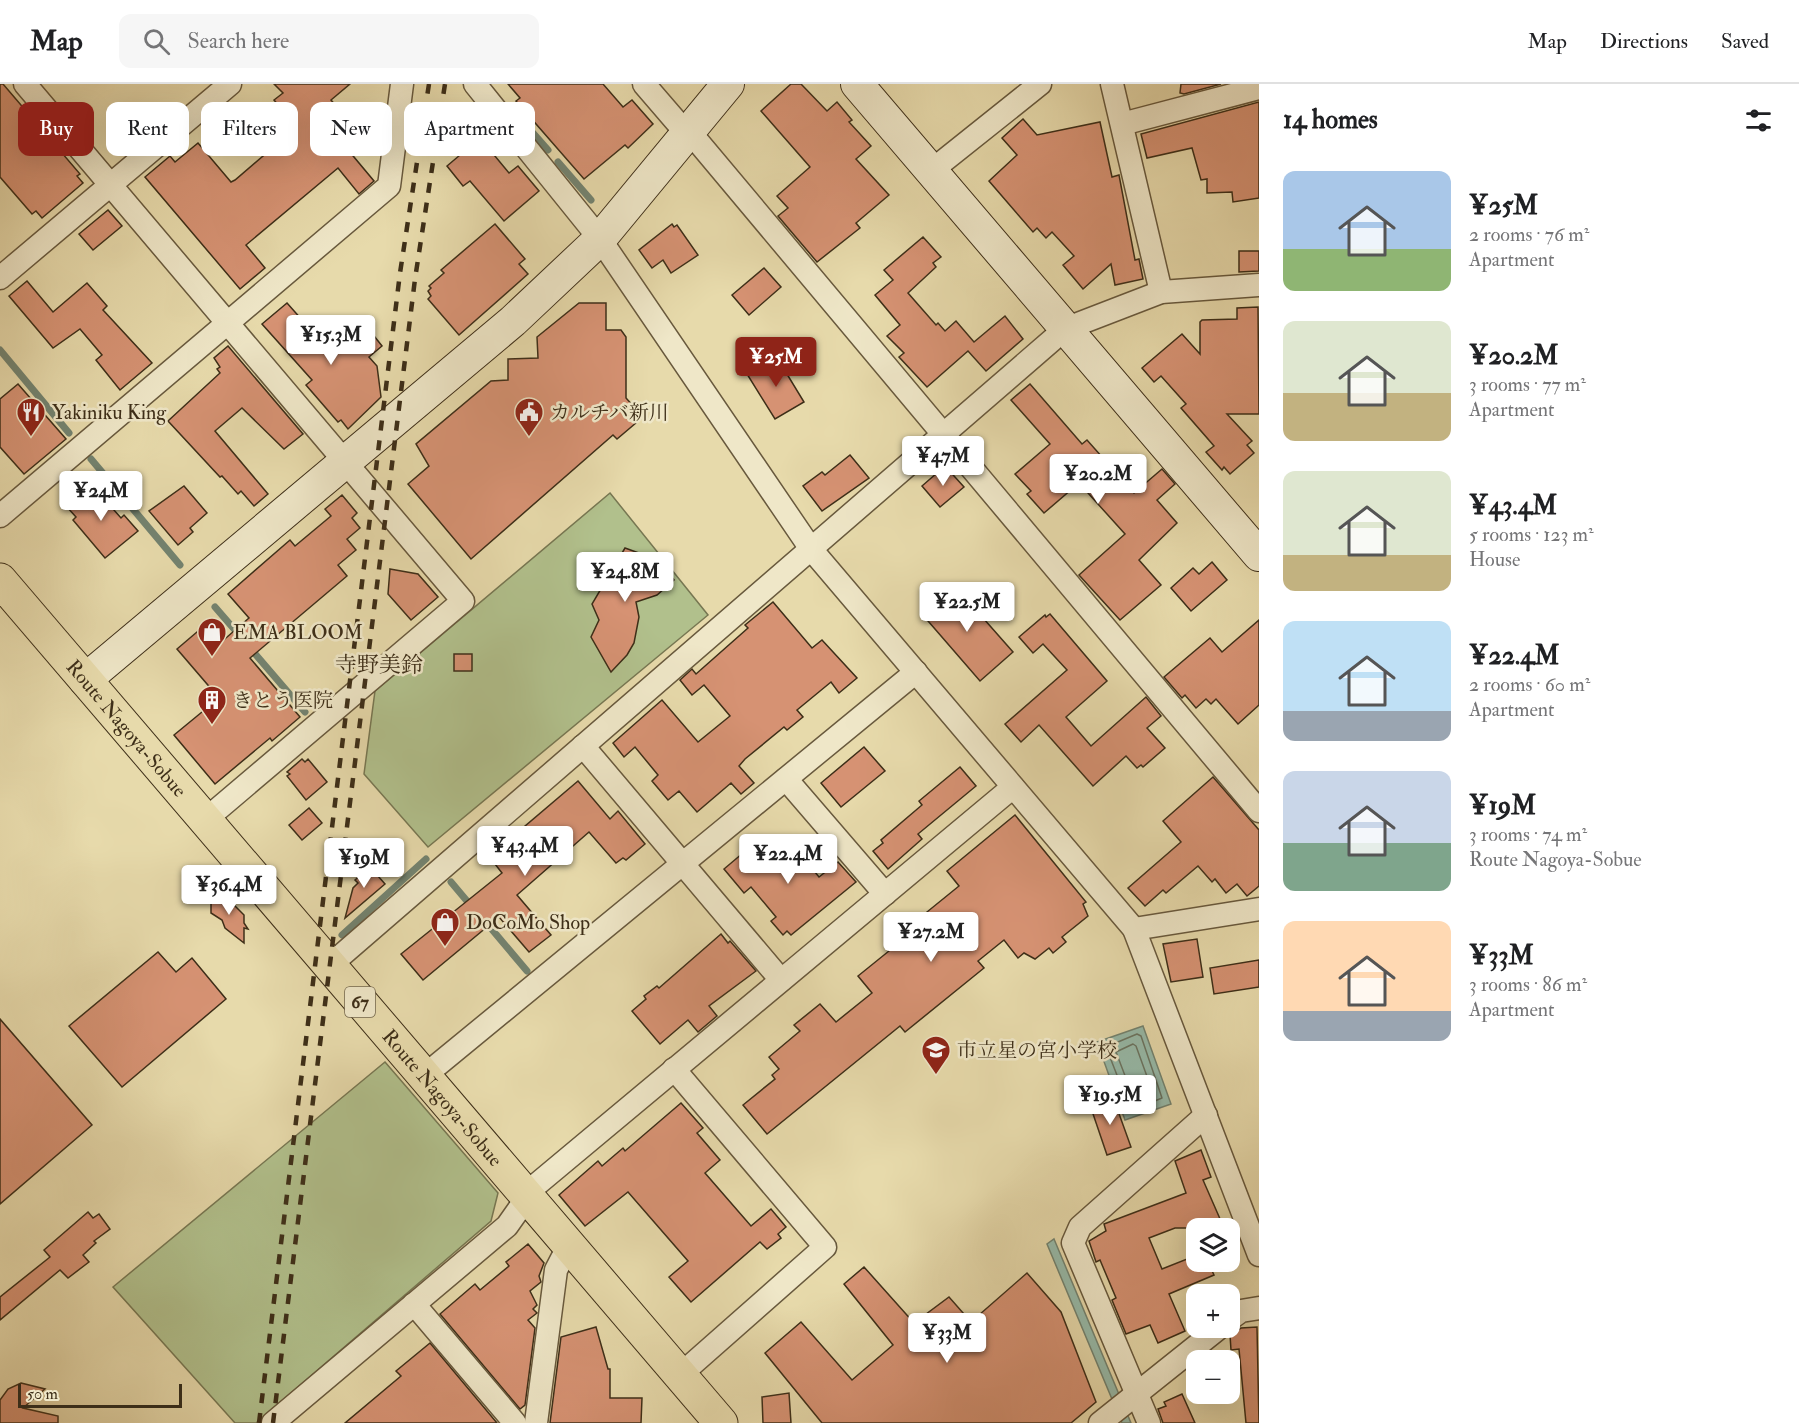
<!DOCTYPE html>
<meta charset="utf-8">
<style>
body{margin:0;font-family:"IM FELL Double Pica","Noto Serif JP",serif;background:#f6f6f6;color:#202124;height:100vh;display:flex;flex-direction:column;font-size:22px;white-space:nowrap}
*{box-sizing:border-box;margin:0}
p{font-size:20px;color:#757577}
.icon{flex:none;width:33px;height:33px;fill:none;stroke:currentColor;stroke-width:2;stroke-linecap:round;stroke-linejoin:round}
.map{position:relative;flex:1;overflow:hidden}
.drawer{display:flex;flex-direction:column;background:#fff;width:540px}
.drawer>*{flex:none}
.hud{position:absolute;left:18px;top:18px;width:570px;height:54px;display:flex;gap:12px}
.buttons{position:absolute;left:1186px;top:1134px;display:grid;gap:12px}
.buttons a{display:grid;place-items:center;width:54px;height:54px;border-radius:12px;background:#fff;box-shadow:0 6px 24px #0002;font-size:30px}
.scale{position:absolute;left:18px;bottom:15px;width:164px;box-sizing:border-box;padding-left:6px;border:3px solid #3d2e18;border-top:0;font-size:16px;line-height:21px;white-space:nowrap;color:#3d2e18;-webkit-text-stroke:4px #efe7c8;paint-order:stroke}
.price{position:absolute;translate:-50% -51px;padding:0 14px;border-radius:6px;background:#fff;color:#222;font-size:20px;line-height:39px;filter:drop-shadow(0 2px 3px #0008)}
.price::after{content:'';position:absolute;left:50%;top:36px;width:18px;height:14px;margin-left:-9px;background:inherit;clip-path:polygon(0 0,100% 0,50% 100%)}
.price.active{background:#8f2418;color:#fff}
ul{padding:0;list-style:none}
li{display:flex;align-items:center;gap:18px;height:150px;padding:0 24px}
li span{display:grid;place-items:center;flex:none;width:168px;height:120px;border-radius:12px;color:#555}
li>.icon{margin-inline-start:auto}
span .icon{width:72px;height:72px;fill:#fffc;stroke-width:1}
li b{font-size:26px}
h2{display:flex;justify-content:space-between;align-items:center;height:72px;padding:0 24px;font-size:26px}
.tag{padding:0 21px;border-radius:12px;background:#fff;box-shadow:0 6px 24px #0002;font-size:21px;line-height:54px}
.tag.active{background:#8f2418;color:#fff}
header{display:flex;align-items:center;gap:36px;box-sizing:border-box;height:84px;padding:0 30px;background:#fff;border-bottom:2px solid #e0e0e0}
header strong{font-size:28px}
nav{display:flex;gap:33px;margin-inline-start:auto;font-size:21px}
.search{width:420px;height:54px;background:#f6f6f6;display:flex;align-items:center;gap:15px;box-sizing:border-box;padding:0 21px;border-radius:12px;color:#757577;font-size:22px}
main{display:flex;flex:1;min-height:0}
.map>svg:first-child{display:block}
</style>
<header>
<strong>Map</strong>
<div class="search"><svg class="icon" aria-label="search" viewBox="0 0 24 24"><circle cx="10" cy="10" r="6"/><path d="M15 15l6 6"/></svg>Search here</div>
<nav><a>Map</a><a>Directions</a><a>Saved</a></nav>
</header>
<main>
<div class="map">
<svg width="1259" height="1339" viewBox="0 0 1259 1339">
<rect width="100%" height="100%" fill="#e7daab"/>
<filter id="stains"><feTurbulence type="fractalNoise" baseFrequency=".00333" numOctaves="4"/><feColorMatrix values="0 0 0 0 .2 0 0 0 0 .09 0 0 0 0 .02 0 0 0 .5 -.17"/></filter>
<radialGradient id="worn" r=".72"><stop offset=".6" stop-color="#630" stop-opacity="0"/><stop offset="1" stop-color="#630" stop-opacity=".3"/></radialGradient>
<!-- green -->
<g fill="#b1c08c" stroke="#777752" stroke-width="1.5">
<path d="M610,409L708,531L428,763L364,690L375,607Z"/>
<path d="M385,978L498,1109L491,1137L256,1339H235L113,1203Z"/>
</g>
<!-- water -->
<g fill="#97bbaa" stroke="#738370" stroke-width="1.5">
<path d="M1143,942L1171,1020L1125,1036L1097,958Z"/>
<path d="M1054,1155L1131,1339H1122L1047,1160Z"/>
</g>
<g fill="none" stroke-linecap="round" stroke-linejoin="round">
<!-- shore -->
<g stroke="#6a7461" stroke-width="1.5">
<path d="M1137,950L1141,952L1162,1014L1131,1027L1106,963Z"/>
<path d="M1133,960L1136,962L1153,1009L1135,1018L1116,968Z"/>
</g>
<!-- stream -->
<g stroke="#738370" stroke-width="7">
<path d="M513,25L524,38"/>
<path d="M533,49L548,66"/>
<path d="M558,78L591,116"/>
<path d="M0,266L69,349"/>
<path d="M91,375L180,481"/>
<path d="M215,523L241,553"/>
<path d="M250,564L305,628"/>
<path d="M451,798L472,823"/>
<path d="M484,836L527,887"/>
<path d="M342,851L426,775"/>
</g>
</g>
<!-- building -->
<g fill="#d69273" stroke="#3d2e18" stroke-width="1.5">
<path d="M0,0H3L80,90L77,92L83,99L42,134L36,127L32,130L0,93Z"/>
<path d="M274,0H350L331,16L364,55L349,67L374,97L359,110L338,84L246,161L265,184L240,205L145,93L170,72L175,78L198,59L231,98L235,96L297,43L274,16L283,9Z"/>
<path d="M508,0H603L623,23L632,16L653,40L628,64L625,61L584,95L516,17L520,14Z"/>
<path d="M791,0H801L827,27L837,18L852,36L849,38L871,62L856,75L889,111L856,139L860,144L817,178L778,132L788,124L777,112L810,83L761,27Z"/>
<path d="M1181,0H1221L1184,10L1180,9Z"/>
<path d="M1259,18V114L1233,118L1232,108L1207,109V95L1201,96L1192,64L1147,74L1141,50Z"/>
<path d="M1023,35L1037,51L1100,38L1112,93L1119,91L1135,176L1139,175L1143,195L1115,201L1111,180L1083,205L1063,181L1074,172L1052,148L1046,154L1037,144L1033,148L989,97L1017,71L1002,54Z"/>
<path d="M480,54L509,89L518,82L539,107L504,137L470,97L463,102L447,82Z"/>
<path d="M108,126L122,142L93,166L79,150Z"/>
<path d="M495,140L525,175L519,180L528,190L459,251L428,215L431,212L428,207L431,204L429,202L444,189L441,186Z"/>
<path d="M672,140L674,143L677,141L698,171L671,189L663,176L652,184L639,166Z"/>
<path d="M923,153L941,173L933,179L936,183L908,209L936,241L938,239L945,247L956,237L974,258L1005,232L1023,255L986,287L968,267L927,303L899,273L904,269L887,252L900,241L875,211L893,196L884,186Z"/>
<path d="M1239,167H1259V187L1239,188Z"/>
<path d="M764,184L781,203L749,231L732,211Z"/>
<path d="M27,197L53,228L87,199L107,222L103,226L152,279L120,306L96,276L102,271L80,245L53,264L9,212Z"/>
<path d="M287,219L334,272L367,243L382,262L369,273L377,282L381,313L348,345L341,336L338,338L306,301L312,296L262,240Z"/>
<path d="M579,219H606V246H621L626,253V314L643,333L617,355L613,351L471,475L408,400L429,382L416,360L491,297L508,296V275L538,274L537,253Z"/>
<path d="M1258,223L1259,330H1227L1252,357L1247,361L1254,369L1230,390L1224,383L1222,386L1206,368L1214,362L1181,324L1186,320L1161,292L1154,298L1142,284L1182,250L1200,270V238L1202,236L1237,235V224Z"/>
<path d="M228,262L303,350L284,365L242,324L215,347L268,410L254,422L241,407L238,410L222,392L220,393L168,337L220,289L217,285L220,283L214,274Z"/>
<path d="M776,272L804,318L775,335L747,290Z"/>
<path d="M18,300L66,355L24,390L0,363V315Z"/>
<path d="M1030,300L1082,360L1087,356L1134,409L1162,385L1175,400L1157,416L1177,439L1139,476L1161,501L1120,536L1079,491L1125,450L1079,399L1044,429L1027,410L1031,407L1015,390L1050,360L1011,316Z"/>
<path d="M850,371L869,394L822,427L803,402L822,388L825,391Z"/>
<path d="M945,382L964,403L940,423L922,402Z"/>
<path d="M92,401L121,434L124,431L138,447L105,474L73,436L76,433L66,422Z"/>
<path d="M184,402L207,429L190,444L193,448L178,461L149,427Z"/>
<path d="M342,411L357,429L352,434L360,444L347,455L356,466L338,481L347,492L250,574L300,633L272,657L270,654L215,700L174,651L219,614L177,565L204,542L219,560L249,534L228,510L290,456L295,462L331,432L325,425Z"/>
<path d="M625,464L658,476L674,496L657,511L636,518L639,533L634,559L627,571L611,588L591,553L599,536L592,520Z"/>
<path d="M1212,478L1227,496L1191,527L1171,504L1193,484L1199,490Z"/>
<path d="M390,485L418,490L438,513L411,536L388,510Z"/>
<path d="M954,501L1013,568L980,597L922,530Z"/>
<path d="M773,518L812,564L822,556L857,594L839,609L831,598L797,626L803,633L787,646L784,643L745,675L739,682L754,699L741,710L731,699L697,728L679,707L668,716L652,697L658,691L635,663L624,673L613,659L662,616L698,658L730,632L704,601L692,611L680,596L692,585L696,590L748,544L745,541Z"/>
<path d="M1050,530L1107,597L1066,633L1091,662L1146,613L1161,632L1147,644L1165,664L1143,683L1141,681L1137,684L1126,672L1093,702L1039,641L1021,658L1005,640L1067,586L1043,560L1033,569L1019,553L1045,531L1046,533Z"/>
<path d="M1259,536V621L1238,640L1216,615L1211,620L1206,615L1196,624L1185,611L1182,614L1164,593L1210,554L1222,568Z"/>
<rect x="454" y="570" width="18" height="17"/>
<path d="M864,663L885,687L841,723L821,699Z"/>
<path d="M302,675L305,678L308,675L327,698L306,716L287,692L290,690L287,688Z"/>
<path d="M960,683L976,702L918,750L922,755L888,785L873,767L883,759L881,756L922,721L919,717Z"/>
<path d="M1213,693L1259,746V802L1247,812L1237,800L1226,809L1215,795L1212,798L1198,782L1166,809L1163,806L1145,822L1128,804L1181,758L1163,737Z"/>
<path d="M578,697L610,735L618,727L645,760L626,776L623,774L616,779L589,748L517,811L551,851L529,868L499,833L423,896L401,870L502,789L491,775L508,762L505,759Z"/>
<path d="M309,724L322,739L302,756L289,741Z"/>
<path d="M1015,731L1086,818L1083,820L1088,832L1062,853L1066,858L1053,869L1049,864L1035,875L1024,869L1018,874L1004,856L978,877L984,884L905,948L900,942L767,1050L743,1021L775,995L772,991L779,985L769,973L800,947L794,941L820,920L836,938L872,909L858,892L910,850L906,845L959,802L947,787Z"/>
<path d="M756,758L773,778L793,761L819,793L838,778L856,798L791,851L787,847L783,851L771,837L776,833L751,803L744,809L724,785Z"/>
<path d="M370,783L385,800L345,834L353,804L358,799L355,796Z"/>
<path d="M217,812L226,813L244,831V839L248,845L244,844V859L225,844L222,836L211,829V818Z"/>
<path d="M721,850L728,859L730,857L756,887L709,922L717,932L698,948L688,936L660,960L632,927L646,915L644,912L657,902L659,904Z"/>
<path d="M1197,855L1203,893L1171,898L1163,860Z"/>
<path d="M158,868L176,888L192,874L226,915L122,1003L69,942Z"/>
<path d="M1259,876V903L1214,910L1210,884Z"/>
<path d="M0,935L92,1041L0,1120Z"/>
<path d="M1113,1013L1131,1063L1107,1071L1090,1021Z"/>
<path d="M681,1019L703,1044L697,1049L720,1076L705,1089L751,1142L771,1125L786,1143L778,1150L781,1154L767,1165L760,1158L691,1218L669,1193L688,1177L628,1108L585,1142L559,1111L598,1077L602,1082L623,1064L625,1067Z"/>
<path d="M1201,1066L1211,1093L1203,1096L1224,1144H1175L1149,1154L1162,1185L1197,1171V1178H1208L1214,1191L1169,1210L1185,1247L1158,1259L1150,1241L1126,1250L1112,1216L1116,1214L1100,1176L1096,1178L1089,1157L1106,1147L1104,1140L1186,1109L1175,1077Z"/>
<path d="M88,1128L93,1134L99,1130L110,1145L94,1157L96,1159L83,1171L89,1178L68,1194L60,1186L0,1236V1213L50,1173L44,1166Z"/>
<path d="M528,1160L544,1179L539,1192L541,1198L530,1207L537,1221L533,1225L537,1229L528,1236L535,1244L525,1321L520,1325L440,1230L475,1200L480,1206L509,1182L506,1178Z"/>
<path d="M864,1183L914,1239L949,1213L971,1238L1027,1189L1061,1228L1096,1318L1071,1339H822L765,1269L801,1238L852,1296L893,1261L844,1200Z"/>
<path d="M596,1243L608,1285H610V1314H642L641,1339H550L561,1253Z"/>
<path d="M1257,1243L1259,1339H1246L1239,1265L1231,1266L1230,1251L1241,1244Z"/>
<path d="M430,1259L497,1339H345L401,1292L396,1287Z"/>
<path d="M21,1299L45,1305L23,1324L58,1332V1339H0V1316L8,1305Z"/>
<path d="M789,1309L791,1339H763L762,1313Z"/>
<path d="M1182,1310L1195,1339H1163L1158,1325L1166,1322L1164,1318Z"/>
</g>
<g fill="none" stroke-linecap="round" stroke-linejoin="round">
<!-- street casing -->
<g stroke="#68593d" stroke-width="25">
<g id="street">
<path d="M25,0L463,517L205,736"/>
<path d="M475,0L600,155L811,465L1134,845L1259,1171"/>
<path d="M644,0L687,50"/>
<path d="M1112,0L1161,208"/>
<path d="M1122,40L1259,4"/>
<path d="M689,47L1259,727"/>
<path d="M931,87L1040,0"/>
<path d="M0,194L230,0"/>
<path d="M0,432L389,102L402,0"/>
<path d="M583,662L781,896"/>
<path d="M786,695L885,810"/>
<path d="M1134,845L1259,825"/>
<path d="M329,882L1065,245L1161,208L1259,201"/>
<path d="M674,985L825,1163L680,1291"/>
<path d="M424,992L916,588"/>
<path d="M414,1220L515,1339"/>
<path d="M1230,1235L1241,1227L1259,1224"/>
<path d="M273,1339L507,1142L536,1101L1013,703"/>
<path d="M536,1339L556,1186L569,1161"/>
<path d="M1100,1339L1219,1244"/>
<path d="M1149,1339L1073,1159L1080,1143L1206,1031"/>
</g>
</g>
<!-- secondary casing -->
<g stroke="#3d2e18" stroke-width="34">
<g id="secondary">
<path d="M857,0L1259,471"/>
<path d="M85,596L513,237L600,155L728,0"/>
</g>
</g>
<!-- primary casing -->
<g stroke="#3d2e18" stroke-width="35">
<g id="primary">
<path id="s1" d="M0,496L721,1339"/>
</g>
</g>
<!-- street -->
<use href="#street" stroke="#efe7c8" stroke-width="22"/>
<!-- secondary -->
<use href="#secondary" stroke="#efe7c8" stroke-width="32"/>
<!-- primary -->
<use href="#primary" stroke="#e7daab" stroke-width="33"/>
<!-- rail -->
<g stroke="#3d2e18" stroke-width="4.5" stroke-dasharray="10 10" stroke-linecap="butt">
<path d="M259,1339L400,189L429,0"/>
<path d="M273,1339L415,195L445,0"/>
</g>
</g>
<!-- icons -->
<defs>
<g id="restaurant-pin" transform="scale(1.5)"><path d="M0 17L-7.5 6A9.5 9.5 0 1 1 7.5 6Z" fill="#8f2418" stroke="#efe7c8"/><path d="M-5-6h1v4h1v-4h1v4h1v-4h1v5L-1.5 .5V6h-2V.5L-5-1ZM5-6V6H3V1.5H1.5Q1.5-4 5-6Z" fill="#fff"/></g>
<g id="civic-pin" transform="scale(1.5)"><path d="M0 17L-7.5 6A9.5 9.5 0 1 1 7.5 6Z" fill="#8f2418" stroke="#efe7c8"/><path d="M-.6-6.5H3V-4.5H.6V-3L4-1V1h2V6H-6V1h2V-1L-.6-3ZM-1.2 2.5V6h2.4V2.5Z" fill="#fff"/></g>
<g id="shop-pin" transform="scale(1.5)"><path d="M0 17L-7.5 6A9.5 9.5 0 1 1 7.5 6Z" fill="#8f2418" stroke="#efe7c8"/><path d="M-5-2.5h2.3a2.7 3.5 0 0 1 5.4 0H5L5.5 6h-11ZM-1.5-2.5h3a1.5 2.3 0 0 0-3 0Z" fill="#fff"/></g>
<g id="building-pin" transform="scale(1.5)"><path d="M0 17L-7.5 6A9.5 9.5 0 1 1 7.5 6Z" fill="#8f2418" stroke="#efe7c8"/><path d="M-4-6H4V6H1V3H-1V6H-4ZM-2.5-4.3h1.7v1.8h-1.7ZM.8-4.3h1.7v1.8H.8ZM-2.5-1h1.7V.8h-1.7ZM.8-1h1.7V.8H.8Z" fill="#fff"/></g>
<g id="school-pin" transform="scale(1.5)"><path d="M0 17L-7.5 6A9.5 9.5 0 1 1 7.5 6Z" fill="#8f2418" stroke="#efe7c8"/><path d="M0-5L7-2L0 1L-7-2ZM-4 1L0 2.5L4 1V4Q0 6-4 4Z" fill="#fff"/></g>
</defs>
<g fill-rule="evenodd">
<use href="#restaurant-pin" x="31" y="328"/>
<use href="#civic-pin" x="529" y="328"/>
<use href="#shop-pin" x="212" y="548"/>
<use href="#building-pin" x="212" y="616"/>
<use href="#shop-pin" x="445" y="838"/>
<use href="#school-pin" x="936" y="966"/>
</g>
<g text-anchor="middle" stroke-width="5" stroke-linejoin="round" paint-order="stroke">
<!-- shield labels -->
<rect fill="#efe7c8" stroke="#72664d" stroke-width="1.5" x="345" y="903" width="30" height="30" rx="4.5"/>
<g font-size="18" font-weight="bold" fill="#3d2e18">
<text x="360" y="924">67</text>
</g>
<!-- poi labels -->
<g font-size="20" fill="#3d2e18" stroke="#efe7c8" text-anchor="start">
<text x="52" y="335">Yakiniku King</text>
<text x="550" y="335">カルチバ新川</text>
<text x="233" y="555">EMA BLOOM</text>
<text x="233" y="623">きとう医院</text>
<text x="466" y="845">DoCoMo Shop</text>
<text x="957" y="973">市立星の宮小学校</text>
</g>
<!-- street labels -->
<g font-size="20" fill="#3d2e18" stroke="#efe7c8">
<text dy="7" stroke="none"><textPath href="#s1" startOffset="195">Route Nagoya-Sobue</textPath></text>
<text dy="7" stroke="none"><textPath href="#s1" startOffset="681">Route Nagoya-Sobue</textPath></text>
</g>
<!-- quarter labels -->
<g font-size="22" fill="#3d2e18" stroke="#efe7c8">
<text x="379" y="588">寺野美鈴</text>
</g>
</g>
<rect width="100%" height="100%" filter="url(#stains)"/>
<rect width="100%" height="100%" fill="url(#worn)"/>
</svg>
<div class="buttons">
<a><svg class="icon" aria-label="layers" viewBox="0 0 24 24"><path d="M12 4l9 5-9 5-9-5zM3 14l9 5 9-5"/></svg></a>
<a>+</a>
<a>−</a>
</div>
<div class="scale">50 m</div>
<b class="price" style="left:331px;top:282px">¥15.3M</b>
<b class="price active" style="left:776px;top:304px">¥25M</b>
<b class="price" style="left:943px;top:403px">¥47M</b>
<b class="price" style="left:1098px;top:421px">¥20.2M</b>
<b class="price" style="left:101px;top:438px">¥24M</b>
<b class="price" style="left:625px;top:519px">¥24.8M</b>
<b class="price" style="left:967px;top:549px">¥22.5M</b>
<b class="price" style="left:525px;top:793px">¥43.4M</b>
<b class="price" style="left:788px;top:801px">¥22.4M</b>
<b class="price" style="left:364px;top:805px">¥19M</b>
<b class="price" style="left:229px;top:832px">¥36.4M</b>
<b class="price" style="left:931px;top:879px">¥27.2M</b>
<b class="price" style="left:1110px;top:1042px">¥19.5M</b>
<b class="price" style="left:947px;top:1280px">¥33M</b>
<div class="hud">
<a class="tag active">Buy</a>
<a class="tag">Rent</a>
<a class="tag">Filters</a>
<a class="tag">New</a>
<a class="tag">Apartment</a>
</div>
</div>
<section class="drawer">
<h2>14 homes<svg class="icon" aria-label="filters" viewBox="0 0 24 24"><path d="M4 7h16M4 17h16"/><circle cx="9" cy="7" r="2"/><circle cx="15" cy="17" r="2"/></svg></h2>
<ul>
<li><span style="background:linear-gradient(#a9c7e8 65%,#8fb573 0)"><svg class="icon" aria-label="home" viewBox="0 0 24 24"><path d="M3 11l9-7 9 7M6 9v11h12V9"/></svg></span><div><b>¥25M</b><p>2 rooms · 76 m²</p><p>Apartment</p></div></li>
<li><span style="background:linear-gradient(#dfe7d0 60%,#c2b280 0)"><svg class="icon" aria-label="home" viewBox="0 0 24 24"><path d="M3 11l9-7 9 7M6 9v11h12V9"/></svg></span><div><b>¥20.2M</b><p>3 rooms · 77 m²</p><p>Apartment</p></div></li>
<li><span style="background:linear-gradient(#dfe7d0 70%,#c2b280 0)"><svg class="icon" aria-label="home" viewBox="0 0 24 24"><path d="M3 11l9-7 9 7M6 9v11h12V9"/></svg></span><div><b>¥43.4M</b><p>5 rooms · 123 m²</p><p>House</p></div></li>
<li><span style="background:linear-gradient(#bfe0f5 75%,#9aa5b1 0)"><svg class="icon" aria-label="home" viewBox="0 0 24 24"><path d="M3 11l9-7 9 7M6 9v11h12V9"/></svg></span><div><b>¥22.4M</b><p>2 rooms · 60 m²</p><p>Apartment</p></div></li>
<li><span style="background:linear-gradient(#c9d6e8 60%,#7fa58c 0)"><svg class="icon" aria-label="home" viewBox="0 0 24 24"><path d="M3 11l9-7 9 7M6 9v11h12V9"/></svg></span><div><b>¥19M</b><p>3 rooms · 74 m²</p><p>Route Nagoya-Sobue</p></div></li>
<li><span style="background:linear-gradient(#ffd9b3 75%,#9aa5b1 0)"><svg class="icon" aria-label="home" viewBox="0 0 24 24"><path d="M3 11l9-7 9 7M6 9v11h12V9"/></svg></span><div><b>¥33M</b><p>3 rooms · 86 m²</p><p>Apartment</p></div></li>
</ul>
</section>
</main>
